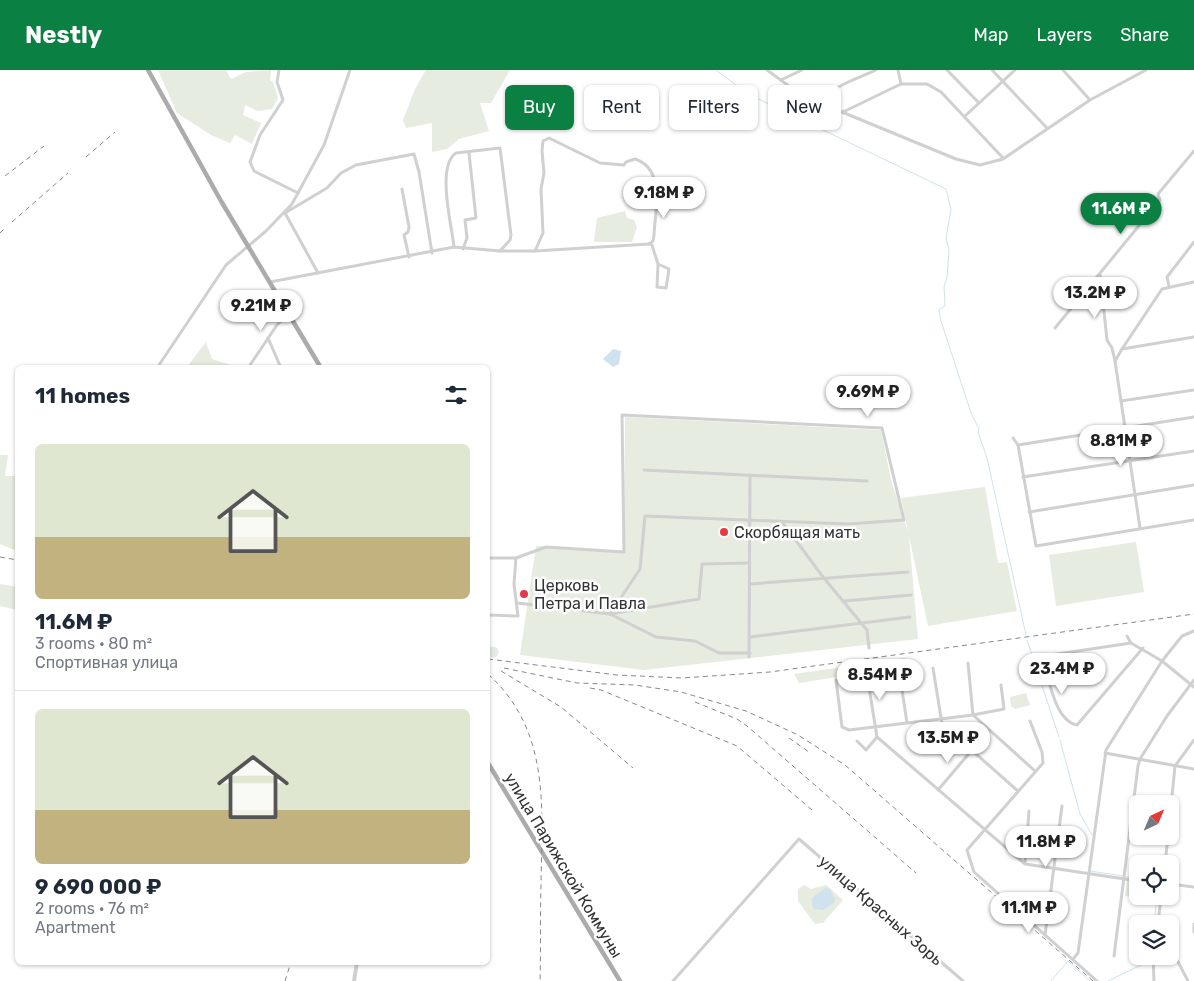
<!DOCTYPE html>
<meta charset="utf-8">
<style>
body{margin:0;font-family:Rubik,sans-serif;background:#f6f6f7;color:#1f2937;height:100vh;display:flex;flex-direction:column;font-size:19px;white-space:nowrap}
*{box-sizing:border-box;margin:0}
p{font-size:16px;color:#747a83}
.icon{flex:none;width:28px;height:28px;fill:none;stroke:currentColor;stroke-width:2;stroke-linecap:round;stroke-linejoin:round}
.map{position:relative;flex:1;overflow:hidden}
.side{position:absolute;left:15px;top:295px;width:475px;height:600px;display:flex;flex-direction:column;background:#fff;border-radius:8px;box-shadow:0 1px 4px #0004}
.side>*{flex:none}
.guide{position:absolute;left:505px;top:15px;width:475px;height:45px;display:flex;gap:10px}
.needle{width:32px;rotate:44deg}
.tools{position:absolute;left:1129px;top:725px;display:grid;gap:10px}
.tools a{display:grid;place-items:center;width:50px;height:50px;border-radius:8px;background:#fff;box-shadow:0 1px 4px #0004;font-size:25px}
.price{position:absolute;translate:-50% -42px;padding:0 11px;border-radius:18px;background:#fff;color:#222;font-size:16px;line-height:32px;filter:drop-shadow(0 1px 2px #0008)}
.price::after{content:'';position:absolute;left:50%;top:30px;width:15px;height:11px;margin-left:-8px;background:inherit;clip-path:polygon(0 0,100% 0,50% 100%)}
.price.current{background:#0b8043;color:#fff}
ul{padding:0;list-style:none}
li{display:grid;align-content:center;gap:10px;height:265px;padding:0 20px}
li+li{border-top:1px solid #e0e1e3}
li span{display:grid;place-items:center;height:155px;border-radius:8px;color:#555}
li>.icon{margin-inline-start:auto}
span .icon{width:90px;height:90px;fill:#fffc;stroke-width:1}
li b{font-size:21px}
h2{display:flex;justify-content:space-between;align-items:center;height:60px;padding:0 20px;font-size:21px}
.pill{padding:0 18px;border-radius:8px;background:#fff;box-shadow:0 1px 4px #0004;font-size:18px;line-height:45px}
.pill.current{background:#0b8043;color:#fff}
header{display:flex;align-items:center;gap:30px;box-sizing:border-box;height:70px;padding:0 25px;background:#0b8043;color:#fff}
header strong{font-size:24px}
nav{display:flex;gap:28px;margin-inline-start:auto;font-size:18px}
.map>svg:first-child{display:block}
</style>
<header>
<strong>Nestly</strong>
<nav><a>Map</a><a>Layers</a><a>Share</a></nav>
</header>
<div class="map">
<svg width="1194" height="911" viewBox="0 0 1194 911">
<rect width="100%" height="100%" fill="#fff"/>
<!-- green -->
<g fill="#e6ecdf">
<path d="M158,0H226L231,9L246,2L271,0L270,10L273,12L278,28L272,39L258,41L245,35L243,45L261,53L252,74L235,65L230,73L211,65L177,43Z"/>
<path d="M426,0H510L491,33H480L489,61L459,69L447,79L432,82V53L406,58L403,50L415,19Z"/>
<path d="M625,141L627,148L634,150L637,157L632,172H594L597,148Z"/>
<path d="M206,272L212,289L231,295V297H187Z"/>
<path d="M625,347L881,360L891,410L908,462L901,428L985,417L998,493L1007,492L1017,541L928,556L909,466L918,569L644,600L520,585L536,476L624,481Z"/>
<path d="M0,385H8L5,406H17V481L0,474Z"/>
<path d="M1136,472L1144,522L1056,536L1049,485Z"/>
<path d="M0,514L17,517V540L0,536Z"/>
<circle cx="493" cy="582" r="5.5"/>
<path d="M905,588L906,596L799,613L794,604Z"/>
<path d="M1026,623L1030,635L1015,639L1011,636L1010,627Z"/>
<path d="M1127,811L1137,812L1138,828L1125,826Z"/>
<path d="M804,815L811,819L826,815L843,830L823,853L815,854L798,831V819Z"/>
</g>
<!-- water -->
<g fill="#cfe2ee">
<path d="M636,34L644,36L638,57L630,55Z"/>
<path d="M613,279L621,281L619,294L613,297L603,289Z"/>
<path d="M825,818L830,819L835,829L834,833L823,840L814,839L812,835V828Z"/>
</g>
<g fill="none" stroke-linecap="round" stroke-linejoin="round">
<!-- stream -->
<g stroke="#cfe2ee" stroke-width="1">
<path d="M716,0L748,24L946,119L951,139L946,168L949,180L947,208L944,217L945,236L939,240L941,251L971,343L979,359L978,362L987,388L1026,565"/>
<path d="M1027,570L1059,667"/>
<path d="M1060,670L1080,744L1092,765"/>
<path d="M1090,801L1123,806"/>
<path d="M1126,807L1138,808"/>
<path d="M1154,854L1157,826"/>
<path d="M1051,911L1068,891L1090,911"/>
<path d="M1108,911L1143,894L1151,886"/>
</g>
<!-- minor -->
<g stroke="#d0d0d0" stroke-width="3">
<path d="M279,0L277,12L283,30L260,65L250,92L254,101L298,123"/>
<path d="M767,0L789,16L842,42L956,89L980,95L1003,89L1090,30L1146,0"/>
<path d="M898,0L901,14"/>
<path d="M947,0L979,33"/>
<path d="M992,0L1047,58"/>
<path d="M1063,0L1090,30"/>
<path d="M781,10L802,0"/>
<path d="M821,32C832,16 859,8 876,0"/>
<path d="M843,42L901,14H927L941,22L1003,88"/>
<path d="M965,46L1015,0"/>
<path d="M402,119L409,157L408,162L404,165L409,187"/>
<path d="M650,174L652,175L658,194L669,199L666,218L657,217L658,194"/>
<path d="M454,177C452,156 436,96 456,83L500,78L511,165L510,170L500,181"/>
<path d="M463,179L467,168L465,150L476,148L469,83"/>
<path d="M535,181L543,163L541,119L544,103L542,81L543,71L549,68L600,93L624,95L626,92L635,89C666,99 655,141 654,165L653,171L649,174"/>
<path d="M318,203L285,143L327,118L341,103L356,95L414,84L419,102L432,183"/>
<path d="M1100,205L1107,270L1112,278L1115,291L1140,458"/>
<path d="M270,212L454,177L500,181H535L649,174"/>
<path d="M1169,216L1167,207L1194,172"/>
<path d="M1055,258L1160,130L1158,124L1194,81"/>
<path d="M268,268L281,298"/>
<path d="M1122,279L1162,219L1194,212"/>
<path d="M1115,291L1122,279L1194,267"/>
<path d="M157,298L226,195L266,161L292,134L324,75L350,0"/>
<path d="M251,298L250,295L277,255L288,244"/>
<path d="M1121,331L1194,320"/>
<path d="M1013,368L1018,375L1036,476L1194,450"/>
<path d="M1018,375L1194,347"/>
<path d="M644,400L867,411"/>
<path d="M1023,407L1194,381"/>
<path d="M1029,442L1194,415"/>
<path d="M783,453L823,507L867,560L869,578"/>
<path d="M488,488H516L514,514L518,546L488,545"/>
<path d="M516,488L546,477L624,482L622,345L882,358L904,450L848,454L645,446L640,499L610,544"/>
<path d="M750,514L908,502"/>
<path d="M845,531L911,525"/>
<path d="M517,533L610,544L656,567L695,571L719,583H750"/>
<path d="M610,544L699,529L702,494L750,493"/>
<path d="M1127,566L1131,573L1162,591L1194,617"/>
<path d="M750,567L910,547"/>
<path d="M1044,586L1131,573"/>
<path d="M749,587L750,405"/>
<path d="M968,593L973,645L1035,701"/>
<path d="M933,598L942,654L1018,721"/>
<path d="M899,600L907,653"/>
<path d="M1046,601C1051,618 1057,651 1077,655L1143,578"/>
<path d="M867,605L877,667L1025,794L1138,811"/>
<path d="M836,610L842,657L849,660L973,645L1004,639L1001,615"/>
<path d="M1030,651L1042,682L1043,693L967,780L974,802L1097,911"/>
<path d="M857,671L866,680L877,667"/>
<path d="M1105,683L1194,699"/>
<path d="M938,720L972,680"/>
<path d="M1170,746L1175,696L1194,670"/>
<path d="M1025,793L1029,741"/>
<path d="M1165,794L1168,766"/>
<path d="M1170,814L1194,817"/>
<path d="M1158,854L1161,826"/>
<path d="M1194,854V862"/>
<path d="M1045,865L1062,736"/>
<path d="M1174,884L1188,911"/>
<path d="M1114,886L1138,696L1140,689L1167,646L1194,610"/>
<path d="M1153,886L1154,911"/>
<path d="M1073,889L1078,883L1106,680L1162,591L1182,566L1194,561"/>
<path d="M673,911L799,769L963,911"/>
</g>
<!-- tertiary -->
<path stroke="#d0d0d0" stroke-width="4" d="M354,911L357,892"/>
<!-- primary -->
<g stroke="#ababab" stroke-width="4.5">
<path d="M148,0L221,131L321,298"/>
<path d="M488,693L620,911"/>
</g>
<!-- rail -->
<g stroke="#888" stroke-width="1" stroke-dasharray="5 4" stroke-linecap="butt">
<path d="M86,87L115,62"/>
<path d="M5,106L44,76"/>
<path d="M12,152L68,103"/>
<path d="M0,163L6,157"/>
<path d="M0,487L18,490"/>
<path d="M488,589L617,605L682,608L770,602L1194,544"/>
<path d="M504,598L577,613L635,615L681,622L746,641L798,665L845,695L1093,911"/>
<path d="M501,601L561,637L633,698"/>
<path d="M488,604C551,661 542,739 541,815C540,847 541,879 540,911"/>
<path d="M590,618L601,620L737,676L812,740"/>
<path d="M695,632L737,649L747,656L916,803"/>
<path d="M789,668L809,682"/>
<path d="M285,911L291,892"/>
</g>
</g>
<!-- markers -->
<g fill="#e63946" stroke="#fff" stroke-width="2">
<circle cx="724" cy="462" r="5"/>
<circle cx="524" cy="524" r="5"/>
</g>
<g text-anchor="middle" stroke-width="5" stroke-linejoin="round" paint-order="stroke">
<!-- poi labels -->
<g font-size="16" fill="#333" stroke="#fff" text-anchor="start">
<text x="734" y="468">Скорбящая мать</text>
<text x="534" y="521">Церковь<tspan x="534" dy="18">Петра и Павла</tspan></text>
</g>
<!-- street labels -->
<g font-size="16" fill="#333" stroke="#fff">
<text transform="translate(564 795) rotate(59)" y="6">улица Парижской Коммуны</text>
<text transform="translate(881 840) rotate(41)" y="6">улица Красных Зорь</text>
</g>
</g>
</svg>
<div class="tools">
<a><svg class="needle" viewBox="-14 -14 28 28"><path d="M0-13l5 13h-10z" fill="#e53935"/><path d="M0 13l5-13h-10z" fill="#747a83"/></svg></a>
<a><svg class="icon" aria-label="locate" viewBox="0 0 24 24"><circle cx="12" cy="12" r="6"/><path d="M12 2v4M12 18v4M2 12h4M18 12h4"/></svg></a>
<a><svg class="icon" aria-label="layers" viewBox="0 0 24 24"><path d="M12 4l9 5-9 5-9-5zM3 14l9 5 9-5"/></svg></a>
</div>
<b class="price" style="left:664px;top:149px">9.18M ₽</b>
<b class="price current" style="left:1121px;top:165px">11.6M ₽</b>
<b class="price" style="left:1095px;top:249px">13.2M ₽</b>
<b class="price" style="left:261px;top:262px">9.21M ₽</b>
<b class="price" style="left:868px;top:348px">9.69M ₽</b>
<b class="price" style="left:1121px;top:397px">8.81M ₽</b>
<b class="price" style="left:1062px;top:625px">23.4M ₽</b>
<b class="price" style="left:880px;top:631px">8.54M ₽</b>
<b class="price" style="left:948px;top:694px">13.5M ₽</b>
<b class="price" style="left:1046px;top:798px">11.8M ₽</b>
<b class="price" style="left:1029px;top:864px">11.1M ₽</b>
<div class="guide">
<a class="pill current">Buy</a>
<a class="pill">Rent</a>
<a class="pill">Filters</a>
<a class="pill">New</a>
</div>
<section class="side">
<h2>11 homes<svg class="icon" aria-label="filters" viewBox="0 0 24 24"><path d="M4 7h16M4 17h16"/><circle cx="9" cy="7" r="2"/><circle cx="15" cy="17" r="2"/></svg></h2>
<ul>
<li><span style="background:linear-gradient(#dfe7d0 60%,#c2b280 0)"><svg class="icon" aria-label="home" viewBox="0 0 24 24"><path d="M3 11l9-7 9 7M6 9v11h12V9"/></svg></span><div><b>11.6M ₽</b><p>3 rooms · 80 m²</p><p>Спортивная улица</p></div></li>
<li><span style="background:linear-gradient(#dfe7d0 65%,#c2b280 0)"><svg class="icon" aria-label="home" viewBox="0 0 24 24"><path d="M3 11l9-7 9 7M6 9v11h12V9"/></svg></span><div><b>9 690 000 ₽</b><p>2 rooms · 76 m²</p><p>Apartment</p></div></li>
</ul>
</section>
</div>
